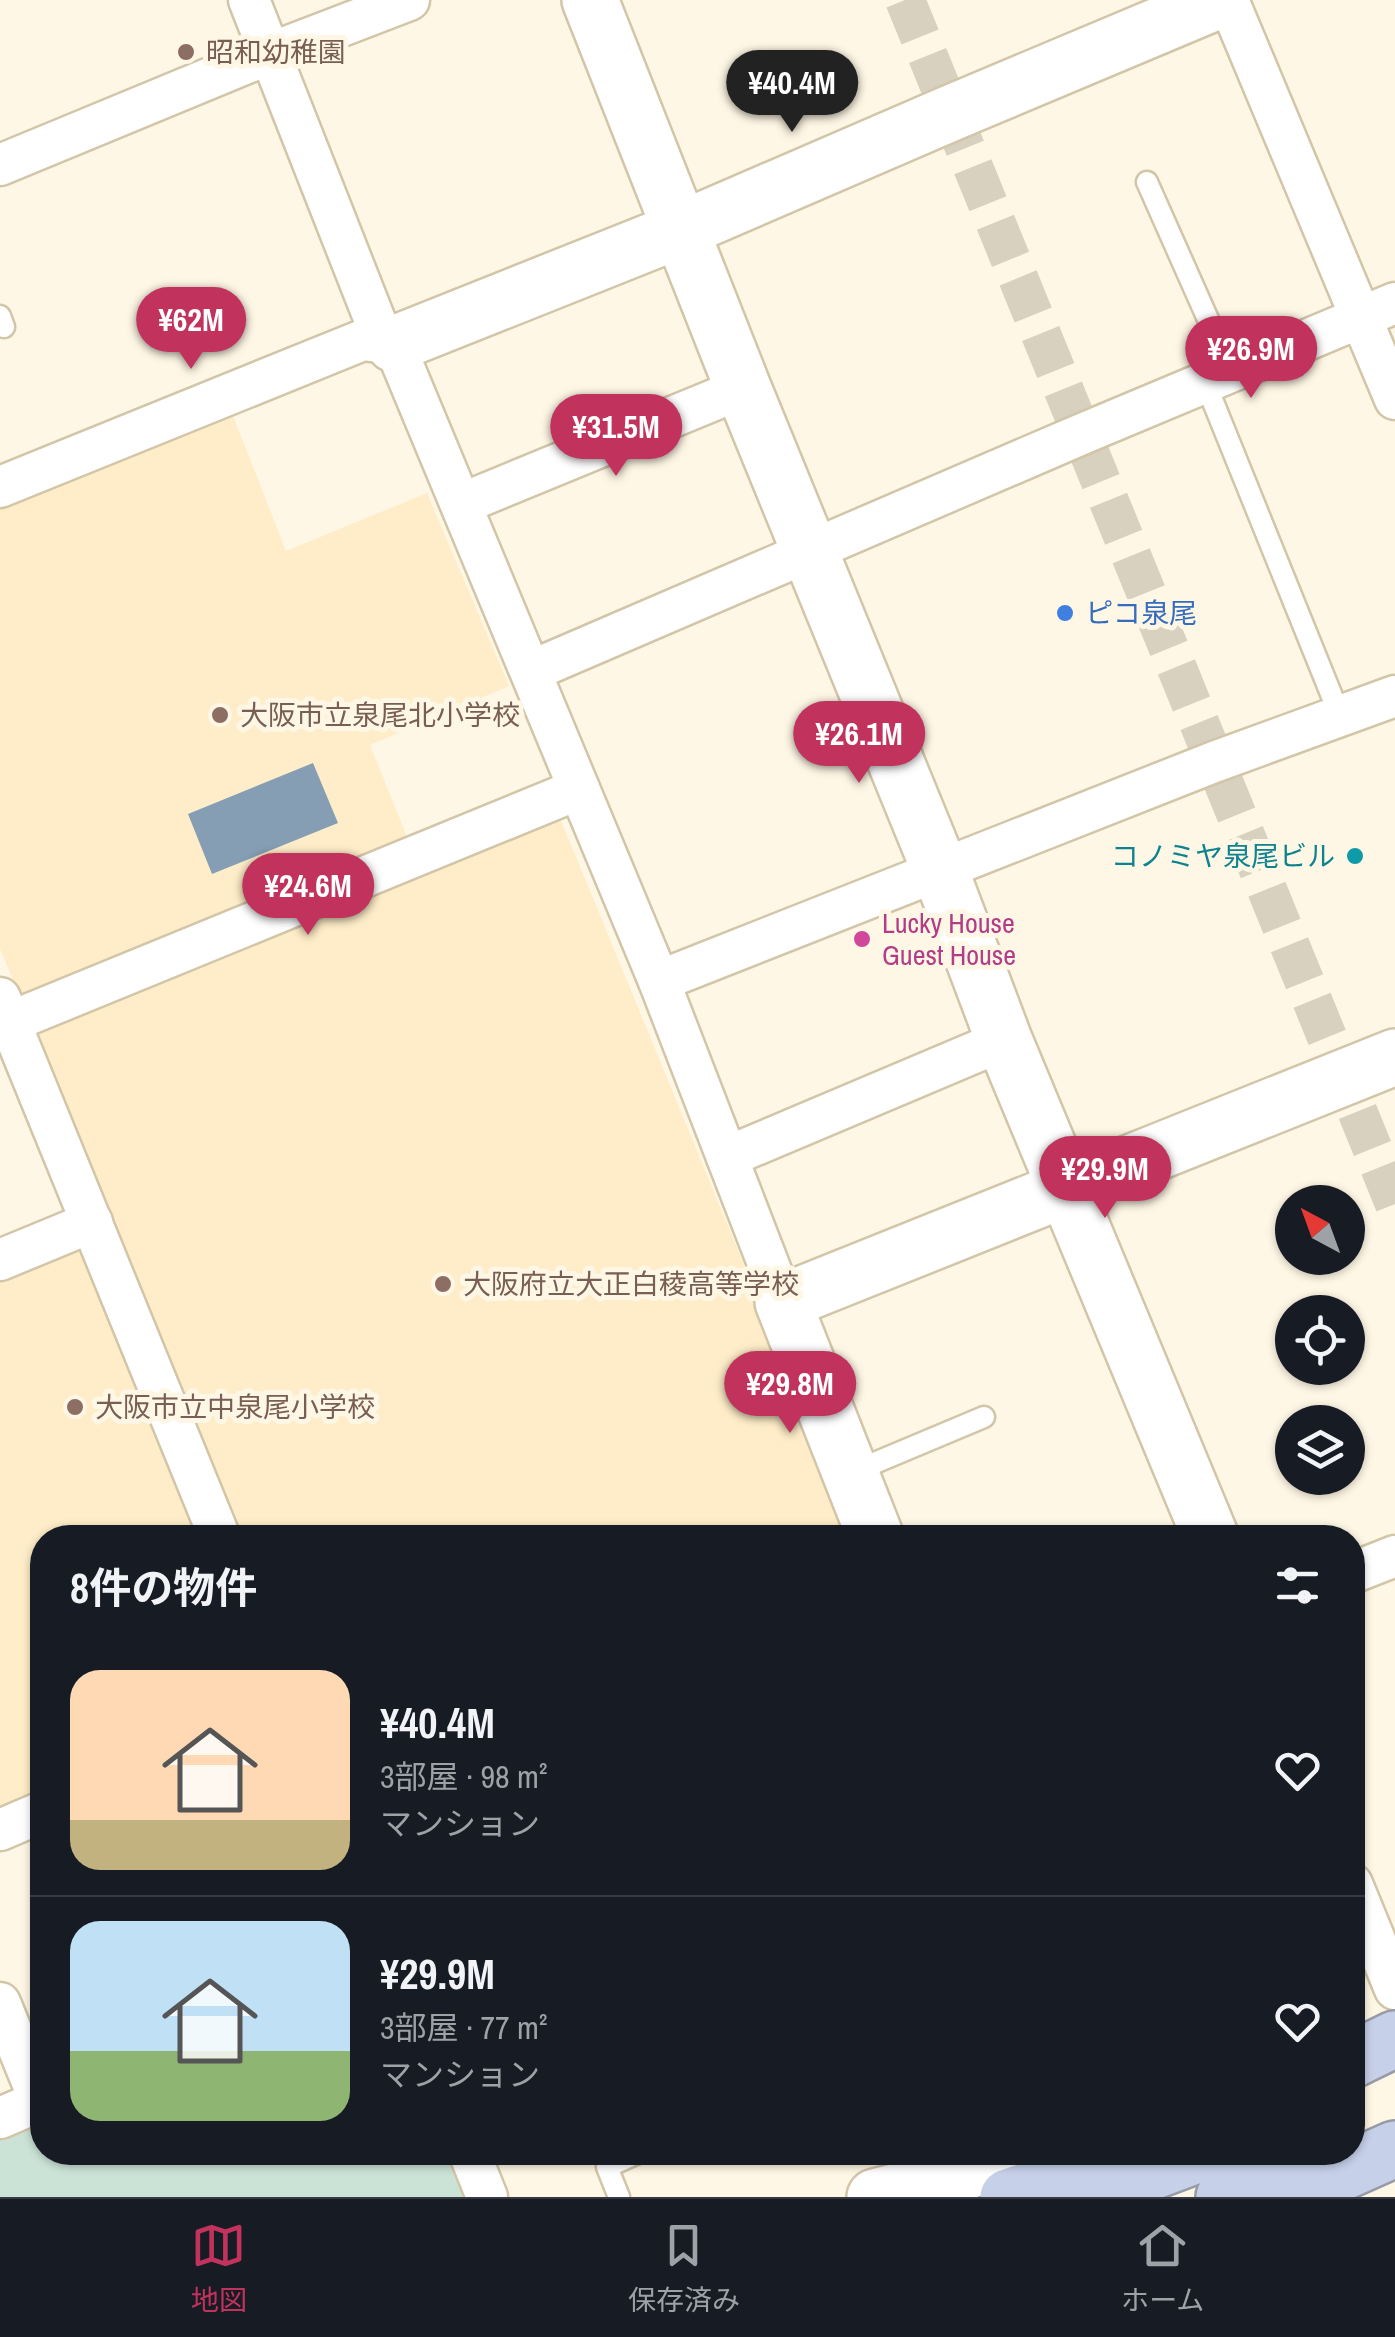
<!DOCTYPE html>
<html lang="ja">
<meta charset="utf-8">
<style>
body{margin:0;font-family:"Archivo Narrow","Noto Sans JP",sans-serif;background:#20242c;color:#f1f3f6;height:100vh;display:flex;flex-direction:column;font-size:38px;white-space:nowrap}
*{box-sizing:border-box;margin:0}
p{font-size:32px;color:#9ea1a6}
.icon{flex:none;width:55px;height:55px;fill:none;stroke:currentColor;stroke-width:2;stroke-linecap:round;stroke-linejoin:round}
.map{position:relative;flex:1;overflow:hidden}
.sheet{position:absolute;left:30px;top:1525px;width:1335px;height:640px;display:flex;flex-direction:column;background:#171b24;border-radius:40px;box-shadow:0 2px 8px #0004}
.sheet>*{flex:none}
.needle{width:65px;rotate:319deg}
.controls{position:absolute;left:1275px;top:1185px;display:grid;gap:20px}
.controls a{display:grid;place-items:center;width:90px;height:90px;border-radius:50%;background:#171b24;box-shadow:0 2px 8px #0004;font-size:50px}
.price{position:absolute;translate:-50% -85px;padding:0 22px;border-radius:35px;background:#c1335c;color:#fff;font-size:32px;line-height:65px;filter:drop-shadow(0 2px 5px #0008)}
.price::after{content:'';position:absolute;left:50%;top:60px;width:30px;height:22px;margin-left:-15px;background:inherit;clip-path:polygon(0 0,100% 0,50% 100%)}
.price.active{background:#222;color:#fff}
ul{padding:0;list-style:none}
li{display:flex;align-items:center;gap:30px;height:250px;padding:0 40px}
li+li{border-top:2px solid #363941}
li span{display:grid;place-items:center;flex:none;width:280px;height:200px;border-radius:30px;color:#555}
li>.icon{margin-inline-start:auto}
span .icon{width:120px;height:120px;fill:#fffc;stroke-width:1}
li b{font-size:42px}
h2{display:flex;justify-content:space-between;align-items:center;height:120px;padding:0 40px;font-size:42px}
.menu{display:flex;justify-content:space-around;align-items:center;height:140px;border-top:2px solid #363941;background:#171b24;font-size:28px;color:#9ea1a6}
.menu a{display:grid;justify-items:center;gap:5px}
.menu .active{color:#c1335c}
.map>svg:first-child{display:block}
</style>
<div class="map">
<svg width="1395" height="2197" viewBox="0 0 1395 2197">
<rect width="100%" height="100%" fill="#fff7e5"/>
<!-- built -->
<g fill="#feedc8">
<path d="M230,408L286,551L427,493L509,686L370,745L409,842L22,1001L0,949V502Z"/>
<path d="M558,813L856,1537H236L30,1031Z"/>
<path d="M83,1243L203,1537L42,1538V1799L0,1816V1277Z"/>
</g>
<!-- green -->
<path fill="#cbe3d7" d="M42,2117V2152L451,2153L469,2197H0V2133Z"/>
<!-- water -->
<path fill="#859eb3" d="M313,763L338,823L212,874L188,814Z"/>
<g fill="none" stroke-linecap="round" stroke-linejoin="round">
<!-- street-tunnel -->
<path stroke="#d8d1c0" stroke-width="40" stroke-dasharray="40 20" stroke-linecap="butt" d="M905,0L1395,1204"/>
<!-- lane casing -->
<g stroke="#d2c5a8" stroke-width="25">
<g id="lane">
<path d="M1147,182L1231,371"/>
<path d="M0,316L4,327"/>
<path d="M1205,382L1340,716"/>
<path d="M853,1472L984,1417"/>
<path d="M619,2197L607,2167L640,2152"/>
</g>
</g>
<!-- street casing -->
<g stroke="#d2c5a8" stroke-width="45">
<g id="street">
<path d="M249,0L378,328L394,344L659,981L783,1302"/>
<path d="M1228,0L1395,399"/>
<path d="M0,165L271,53L409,0"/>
<path d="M0,487L363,340L394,344"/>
<path d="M461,504L743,388"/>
<path d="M531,671L1082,434L1395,303"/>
<path d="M659,981L1214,762L1395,696"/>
<path d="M0,998L220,1538"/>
<path d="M10,1022L579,789"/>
<path d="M727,1157L1004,1040"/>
<path d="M0,1260L92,1222"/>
<path d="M1352,1573L1395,1556"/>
<path d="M0,1830L42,1812"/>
<path d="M1352,1884L1395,1989"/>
<path d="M0,2003L40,2101"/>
<path d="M0,2118L42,2100"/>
<path d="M469,2152L487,2197"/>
</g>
</g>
<!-- secondary casing -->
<g stroke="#d2c5a8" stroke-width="60">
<g id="secondary">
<path d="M590,0L743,388L940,870L1004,1040L1211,1538"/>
<path d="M394,344L680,230L951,113L1220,0"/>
<path d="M876,1538L783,1302L1395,1057"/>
<path d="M875,2197L938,2181L1025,2152"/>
</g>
</g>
<!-- highway casing -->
<g stroke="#969ba7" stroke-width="60">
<g id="highway">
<path d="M1352,2060L1395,2039"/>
<path d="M1106,2189L1205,2152"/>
<path d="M1008,2197L1138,2152"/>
<path d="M1224,2197L1320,2157"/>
<path d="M1287,2197L1395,2149"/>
</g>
</g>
<!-- lane -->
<use href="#lane" stroke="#fff" stroke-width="20"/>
<!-- street -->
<use href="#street" stroke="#fff" stroke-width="40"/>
<!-- secondary -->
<use href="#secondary" stroke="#fff" stroke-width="55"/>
<!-- highway -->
<use href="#highway" stroke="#c6d0e9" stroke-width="55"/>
</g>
<!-- markers -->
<g fill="#8d6e63" stroke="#fff7e5" stroke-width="4">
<circle cx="186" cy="52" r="10"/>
<circle cx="220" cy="715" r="10"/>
<circle cx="443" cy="1284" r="10"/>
<circle cx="75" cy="1407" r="10"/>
</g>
<circle fill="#3f7fe0" stroke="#fff7e5" stroke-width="4" cx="1065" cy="613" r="10"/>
<circle fill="#0f9aa8" stroke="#fff7e5" stroke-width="4" cx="1355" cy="856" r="10"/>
<circle fill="#d1479c" stroke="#fff7e5" stroke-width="4" cx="862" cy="939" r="10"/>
<g text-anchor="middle" stroke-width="10" stroke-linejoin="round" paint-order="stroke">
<!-- education labels -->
<g font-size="28" fill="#785e54" stroke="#fff7e5" text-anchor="start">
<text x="206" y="62">昭和幼稚園</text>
<text x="240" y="725">大阪市立泉尾北小学校</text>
<text x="463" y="1294">大阪府立大正白稜高等学校</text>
<text x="95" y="1417">大阪市立中泉尾小学校</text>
</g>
<!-- shop labels -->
<g font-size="28" fill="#366cbe" stroke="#fff7e5" text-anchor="start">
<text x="1085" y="623">ピコ泉尾</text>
</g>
<!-- culture labels -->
<g font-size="28" fill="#0d838f" stroke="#fff7e5" text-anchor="end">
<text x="1335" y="866">コノミヤ泉尾ビル</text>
</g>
<!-- hotel labels -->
<g font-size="28" fill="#b23c85" stroke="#fff7e5" text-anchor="start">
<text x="882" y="933">Lucky House<tspan x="882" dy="32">Guest House</tspan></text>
</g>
</g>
</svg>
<div class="controls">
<a><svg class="needle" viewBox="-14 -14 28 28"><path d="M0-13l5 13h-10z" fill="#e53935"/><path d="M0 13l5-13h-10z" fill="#9ea1a6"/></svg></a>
<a><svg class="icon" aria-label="locate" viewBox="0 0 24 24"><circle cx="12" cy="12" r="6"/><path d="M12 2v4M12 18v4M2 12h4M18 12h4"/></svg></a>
<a><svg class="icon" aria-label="layers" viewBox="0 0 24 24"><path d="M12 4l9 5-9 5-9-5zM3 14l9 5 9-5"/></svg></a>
</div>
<b class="price active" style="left:792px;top:135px">¥40.4M</b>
<b class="price" style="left:191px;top:372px">¥62M</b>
<b class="price" style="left:1251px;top:401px">¥26.9M</b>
<b class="price" style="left:616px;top:479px">¥31.5M</b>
<b class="price" style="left:859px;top:786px">¥26.1M</b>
<b class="price" style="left:308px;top:938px">¥24.6M</b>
<b class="price" style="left:1105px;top:1221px">¥29.9M</b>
<b class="price" style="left:790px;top:1436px">¥29.8M</b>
<section class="sheet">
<h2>8件の物件<svg class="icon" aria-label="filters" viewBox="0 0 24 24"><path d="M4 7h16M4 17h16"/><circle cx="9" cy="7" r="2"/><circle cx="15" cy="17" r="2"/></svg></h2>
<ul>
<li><span style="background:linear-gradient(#ffd9b3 75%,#c2b280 0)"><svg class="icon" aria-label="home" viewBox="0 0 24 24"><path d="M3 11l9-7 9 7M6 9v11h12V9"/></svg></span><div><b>¥40.4M</b><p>3部屋 · 98 m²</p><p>マンション</p></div><svg class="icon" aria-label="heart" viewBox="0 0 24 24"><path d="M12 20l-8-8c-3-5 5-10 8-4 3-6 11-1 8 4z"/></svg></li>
<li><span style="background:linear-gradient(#bfe0f5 65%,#8fb573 0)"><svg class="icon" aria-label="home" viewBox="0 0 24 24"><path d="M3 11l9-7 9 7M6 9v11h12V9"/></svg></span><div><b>¥29.9M</b><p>3部屋 · 77 m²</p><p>マンション</p></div><svg class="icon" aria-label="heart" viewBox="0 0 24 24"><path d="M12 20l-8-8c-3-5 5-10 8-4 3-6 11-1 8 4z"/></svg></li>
</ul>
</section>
</div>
<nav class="menu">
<a class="active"><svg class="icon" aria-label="map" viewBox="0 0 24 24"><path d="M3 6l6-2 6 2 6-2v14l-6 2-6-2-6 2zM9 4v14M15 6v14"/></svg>地図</a>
<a><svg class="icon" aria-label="saved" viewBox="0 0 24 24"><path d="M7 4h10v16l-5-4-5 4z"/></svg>保存済み</a>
<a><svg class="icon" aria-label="home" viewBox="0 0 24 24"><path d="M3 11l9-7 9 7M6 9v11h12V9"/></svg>ホーム</a>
</nav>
